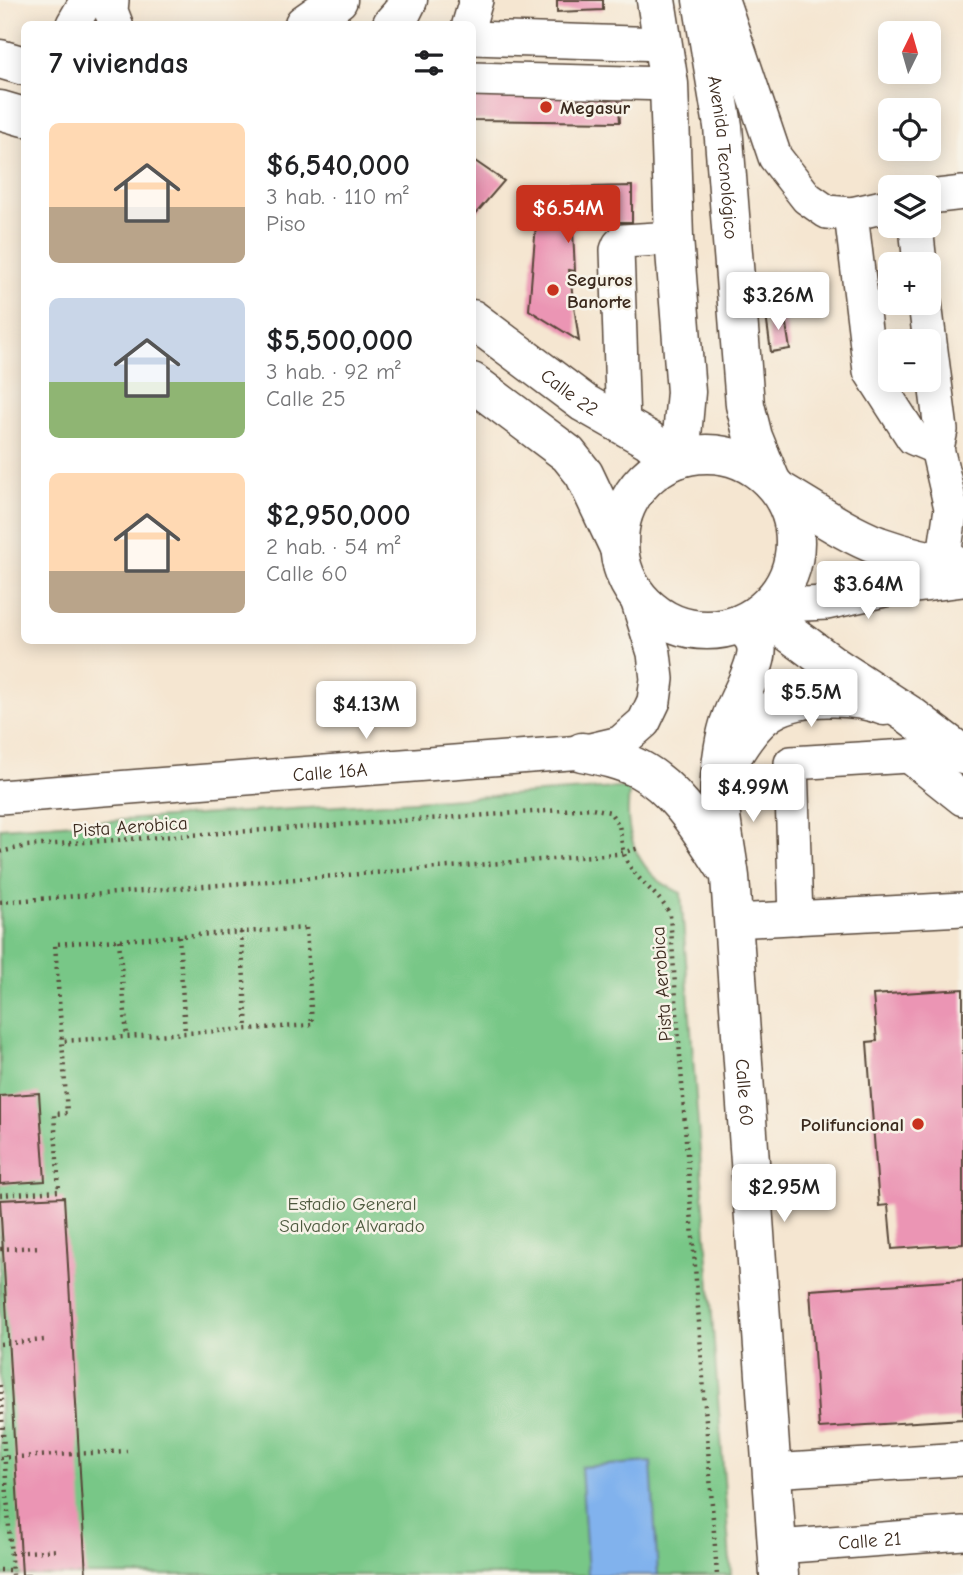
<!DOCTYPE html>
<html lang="es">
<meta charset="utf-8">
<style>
body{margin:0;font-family:"Comic Neue",sans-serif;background:#f6f6f6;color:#202124;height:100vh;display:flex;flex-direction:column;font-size:26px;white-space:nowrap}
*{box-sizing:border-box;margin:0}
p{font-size:23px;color:#757577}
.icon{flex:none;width:38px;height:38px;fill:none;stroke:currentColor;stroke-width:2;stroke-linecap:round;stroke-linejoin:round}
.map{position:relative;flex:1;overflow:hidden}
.side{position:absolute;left:21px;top:21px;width:455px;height:623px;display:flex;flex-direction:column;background:#fff;border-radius:10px;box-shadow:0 4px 18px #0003}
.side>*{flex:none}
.needle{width:46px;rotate:5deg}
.fabs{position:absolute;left:878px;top:21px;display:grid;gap:14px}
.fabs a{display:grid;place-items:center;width:63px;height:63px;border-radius:10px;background:#fff;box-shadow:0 4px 18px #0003;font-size:35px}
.price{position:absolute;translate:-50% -60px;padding:0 16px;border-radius:7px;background:#fff;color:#222;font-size:23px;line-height:46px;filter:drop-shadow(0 2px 4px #0008)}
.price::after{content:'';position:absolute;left:50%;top:42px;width:21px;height:16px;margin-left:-10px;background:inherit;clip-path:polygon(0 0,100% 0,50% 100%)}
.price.on{background:#c8321e;color:#fff}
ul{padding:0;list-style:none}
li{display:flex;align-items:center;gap:21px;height:175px;padding:0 28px}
li span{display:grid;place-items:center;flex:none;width:196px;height:140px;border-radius:10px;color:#555}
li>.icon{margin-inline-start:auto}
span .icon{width:84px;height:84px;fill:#fffc;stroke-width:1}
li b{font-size:30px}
h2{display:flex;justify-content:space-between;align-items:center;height:84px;padding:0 28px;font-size:30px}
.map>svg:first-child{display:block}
</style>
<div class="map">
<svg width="963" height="1575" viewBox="0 0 963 1575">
<rect width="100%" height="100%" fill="#f7f3e8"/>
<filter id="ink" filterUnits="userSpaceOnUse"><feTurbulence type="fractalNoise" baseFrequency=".0143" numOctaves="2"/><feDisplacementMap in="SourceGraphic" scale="14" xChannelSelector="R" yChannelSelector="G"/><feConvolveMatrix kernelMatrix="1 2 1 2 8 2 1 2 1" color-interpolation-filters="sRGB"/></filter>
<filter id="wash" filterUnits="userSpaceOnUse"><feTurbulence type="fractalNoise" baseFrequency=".00686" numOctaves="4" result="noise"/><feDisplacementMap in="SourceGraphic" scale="28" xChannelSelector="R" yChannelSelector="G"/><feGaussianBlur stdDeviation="1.57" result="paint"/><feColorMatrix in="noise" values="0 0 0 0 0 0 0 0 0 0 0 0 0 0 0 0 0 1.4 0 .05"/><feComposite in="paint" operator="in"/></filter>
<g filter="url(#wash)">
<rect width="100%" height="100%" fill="#f5e6d1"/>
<!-- green -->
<path fill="#78c787" stroke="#5a7852" stroke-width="2" d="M630,787C624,821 630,855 657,879C664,885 673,889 681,893L731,1575H0V828Z"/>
<!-- water -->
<path fill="#81b2ed" stroke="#5e6e86" stroke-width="2" d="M651,1462L658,1575H588L581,1467Z"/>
<g id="blocks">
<!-- building -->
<g fill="#eb95b4">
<path d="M557,0H603V10L557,12Z"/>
<path d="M472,91L618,95L620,122L472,120Z"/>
<path d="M472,159L504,181L472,218Z"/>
<path d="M632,186V222H586L579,225L573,231L575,271L569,270L579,341L529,310L539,188Z"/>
<path d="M784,312L790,349L771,352L766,315Z"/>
<path d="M963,989V1244L892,1249L888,1205L879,1206L867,1042L877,1041L873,995Z"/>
<path d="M39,1093L45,1181L0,1184V1096Z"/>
<path d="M64,1197L86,1575H22L0,1200Z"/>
<path d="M963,1280V1419L819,1428L810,1290Z"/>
</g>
</g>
</g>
<g filter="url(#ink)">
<use href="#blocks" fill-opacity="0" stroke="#574639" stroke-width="2"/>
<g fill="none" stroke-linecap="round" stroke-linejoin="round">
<!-- minor casing -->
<g stroke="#574639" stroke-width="36">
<g id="minor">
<path d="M112,0L111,11L116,24"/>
<path d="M722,0L775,157L807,198L827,212L851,214L891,205"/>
<path d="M73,24L87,0"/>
<path d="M469,24L476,0"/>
<path d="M472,38L664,44"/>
<path d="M472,79L669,84"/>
<path d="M929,197L963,193"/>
<path d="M851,214L870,371L913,438L937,448"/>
<path d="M916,226L920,264"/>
<path d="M925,303L941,430L937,448L951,508L943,563"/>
<path d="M623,425L617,250L619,245L623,241L674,238"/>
<path d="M776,598L804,604L827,603L885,590L963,580"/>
<path d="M909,756L963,799"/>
<path id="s1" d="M0,797L582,752L620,743L644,722L654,701L657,679L654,653L635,593"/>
<path d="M796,918L791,763L960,753"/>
<path d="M733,921L963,909"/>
<path d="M771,1471L963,1459"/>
<path id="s2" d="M777,1547L963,1533"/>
</g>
</g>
<!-- major casing -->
<g stroke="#574639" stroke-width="41">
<g id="major">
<path d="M656,0L669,84L674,238L686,392L680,458"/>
<path id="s3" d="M702,0L723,126L745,405L753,437L771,481"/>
<path d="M304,24L338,0"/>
<path d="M392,24L401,14L408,0"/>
<path d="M0,59L24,66"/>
<path d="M0,110L24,117"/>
<path id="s4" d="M472,319L584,403L649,440L672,461"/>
<path d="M472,382L568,454L584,474L619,548"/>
<circle cx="707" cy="542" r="88"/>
<path d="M780,491C811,509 845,533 879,546C907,556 934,562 963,567"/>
<path d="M761,612L837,668L911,716L963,755"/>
<path id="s5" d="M741,624C750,633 759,641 756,656C751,682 733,705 727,731C722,751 718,786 720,807C722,830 727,854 730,877L779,1575"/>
<path d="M582,752C602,756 621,760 639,769C677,789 701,831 724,866"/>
<path d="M726,767C737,748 752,723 771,711C800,694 853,694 884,706"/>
</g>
</g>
<!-- path -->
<g stroke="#574639" stroke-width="4.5" stroke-dasharray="2 5" stroke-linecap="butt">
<path d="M0,852L27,846L592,808L610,812C613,817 617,822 619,826C622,837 621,849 626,859C636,882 660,893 670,915L717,1575"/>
<path d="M0,902L617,854L640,848"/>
<path d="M306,928L312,1025L62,1041L55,944Z"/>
<path d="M241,932L247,1029"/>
<path d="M179,936L185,1033"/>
<path d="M119,940L127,1037"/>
<path d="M0,1195L59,1191L54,1114L67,1113L62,1041"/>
<path d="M0,1249L40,1247"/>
<path d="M0,1344L44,1340"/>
<path d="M0,1385L12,1575"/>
<path d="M0,1458L127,1451"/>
<path d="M11,1553L59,1550"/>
<path d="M0,1570H12"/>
</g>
<!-- minor -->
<use href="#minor" stroke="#fff" stroke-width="33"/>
<!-- major -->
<use href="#major" stroke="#fff" stroke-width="38"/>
</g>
</g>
<!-- markers -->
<g fill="#c8321e" stroke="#f7f3e8" stroke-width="2.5">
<circle cx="546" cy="107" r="7"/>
<circle cx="553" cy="290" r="7"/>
<circle cx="918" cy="1124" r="7"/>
</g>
<g text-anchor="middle" stroke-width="5" stroke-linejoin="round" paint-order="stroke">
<!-- poi labels -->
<g font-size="19" font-weight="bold" fill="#3b2a1e" stroke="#f7f3e8" text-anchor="start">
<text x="560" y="114">Megasur</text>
<text x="567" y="286">Seguros<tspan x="567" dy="22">Banorte</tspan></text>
<text x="904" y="1131" text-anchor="end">Polifuncional</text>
</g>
<!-- street labels -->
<g font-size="19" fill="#3b2a1e" stroke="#f7f3e8">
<text dy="7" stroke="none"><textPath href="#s3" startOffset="159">Avenida Tecnológico</textPath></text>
<text dy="7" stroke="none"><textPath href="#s4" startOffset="122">Calle 22</textPath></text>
<text dy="7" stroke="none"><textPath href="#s1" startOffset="331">Calle 16A</textPath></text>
<text transform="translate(130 826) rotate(-4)" y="7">Pista Aerobica</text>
<text transform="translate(661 984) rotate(-94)" y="7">Pista Aerobica</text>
<text dy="7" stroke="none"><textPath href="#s5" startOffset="481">Calle 60</textPath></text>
<text dy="7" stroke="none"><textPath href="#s2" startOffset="93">Calle 21</textPath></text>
</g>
<!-- park labels -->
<g font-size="19" fill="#4d593e" stroke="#f7f3e8">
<text x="352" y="1210">Estadio General<tspan x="352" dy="22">Salvador Alvarado</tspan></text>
</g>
</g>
</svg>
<div class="fabs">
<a><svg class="needle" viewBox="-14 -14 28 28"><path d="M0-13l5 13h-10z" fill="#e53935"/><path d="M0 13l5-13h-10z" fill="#757577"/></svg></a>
<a><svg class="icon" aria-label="locate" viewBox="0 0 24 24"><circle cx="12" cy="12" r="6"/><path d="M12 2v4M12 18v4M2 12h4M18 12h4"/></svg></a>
<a><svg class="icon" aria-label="layers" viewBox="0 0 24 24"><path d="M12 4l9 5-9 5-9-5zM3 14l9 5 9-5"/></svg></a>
<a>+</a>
<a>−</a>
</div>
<b class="price on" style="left:568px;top:245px">$6.54M</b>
<b class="price" style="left:778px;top:332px">$3.26M</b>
<b class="price" style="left:868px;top:621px">$3.64M</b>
<b class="price" style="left:811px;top:729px">$5.5M</b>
<b class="price" style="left:366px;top:741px">$4.13M</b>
<b class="price" style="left:753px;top:824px">$4.99M</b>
<b class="price" style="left:784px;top:1224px">$2.95M</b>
<section class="side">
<h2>7 viviendas<svg class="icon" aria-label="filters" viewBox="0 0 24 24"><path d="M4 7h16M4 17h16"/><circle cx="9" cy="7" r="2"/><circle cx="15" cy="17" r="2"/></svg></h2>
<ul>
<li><span style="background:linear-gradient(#ffd9b3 60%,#b9a48a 0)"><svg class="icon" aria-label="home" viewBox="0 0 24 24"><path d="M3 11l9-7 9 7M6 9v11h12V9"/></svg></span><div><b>$6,540,000</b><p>3 hab. · 110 m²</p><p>Piso</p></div></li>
<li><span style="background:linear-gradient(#c9d6e8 60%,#8fb573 0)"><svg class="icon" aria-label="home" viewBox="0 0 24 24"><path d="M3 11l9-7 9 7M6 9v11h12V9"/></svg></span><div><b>$5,500,000</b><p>3 hab. · 92 m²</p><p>Calle 25</p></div></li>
<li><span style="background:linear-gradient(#ffd9b3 70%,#b9a48a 0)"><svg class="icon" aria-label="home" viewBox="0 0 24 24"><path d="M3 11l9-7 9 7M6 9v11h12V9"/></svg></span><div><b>$2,950,000</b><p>2 hab. · 54 m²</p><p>Calle 60</p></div></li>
</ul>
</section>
</div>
